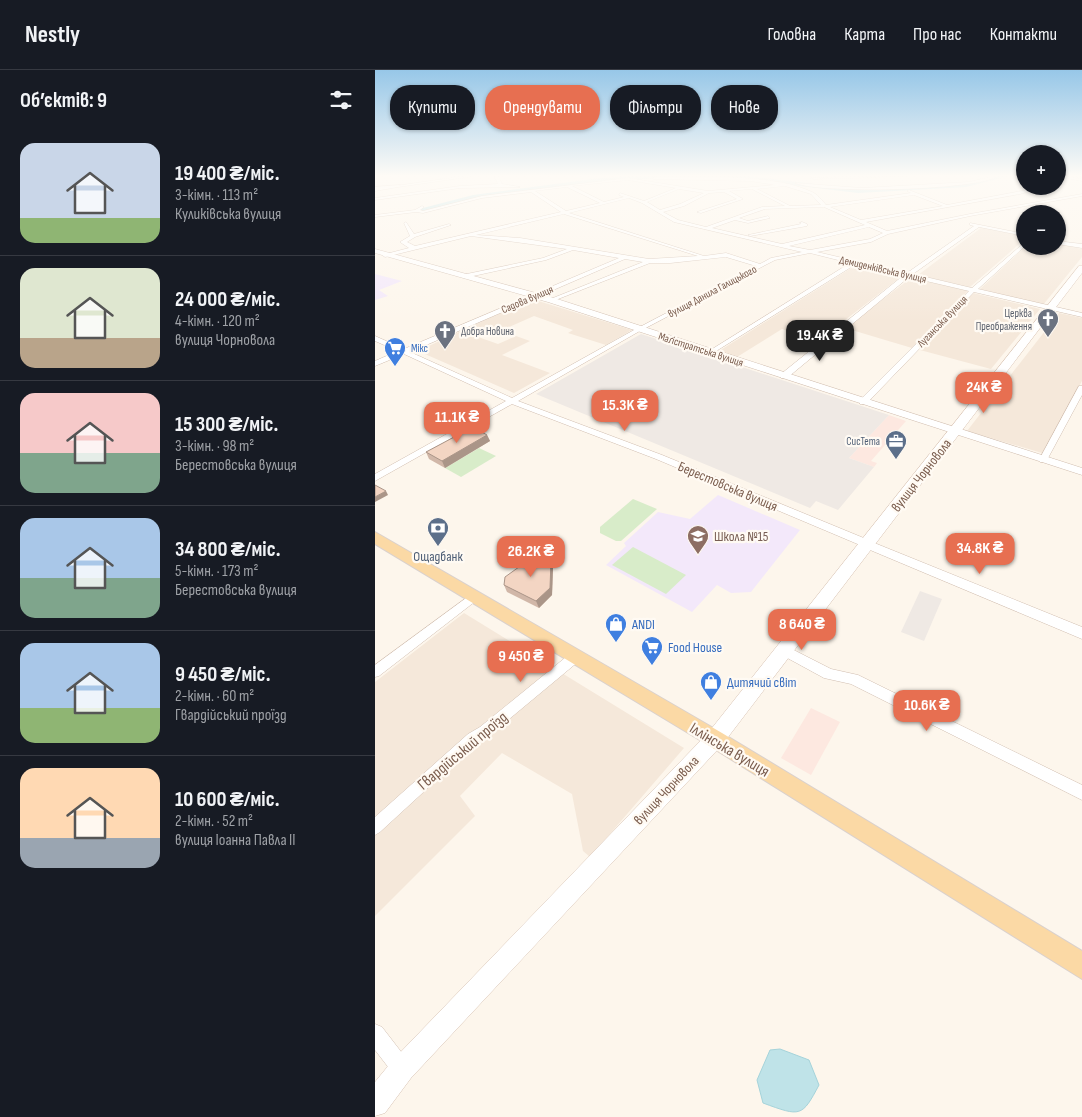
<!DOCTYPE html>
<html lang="uk">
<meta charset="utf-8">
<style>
body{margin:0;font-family:"Sofia Sans Condensed",sans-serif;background:#20242c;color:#f1f3f6;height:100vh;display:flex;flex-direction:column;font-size:19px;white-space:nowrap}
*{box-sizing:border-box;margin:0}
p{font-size:16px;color:#9ea1a6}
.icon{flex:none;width:28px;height:28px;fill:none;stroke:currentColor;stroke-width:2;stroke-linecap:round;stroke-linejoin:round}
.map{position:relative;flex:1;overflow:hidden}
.panel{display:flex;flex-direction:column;background:#171b24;width:375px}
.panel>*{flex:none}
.top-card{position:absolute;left:15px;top:15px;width:475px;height:45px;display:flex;gap:10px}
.tools{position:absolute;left:641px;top:75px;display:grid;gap:10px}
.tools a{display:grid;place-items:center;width:50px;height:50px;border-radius:50%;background:#171b24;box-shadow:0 1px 4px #0004;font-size:25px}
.price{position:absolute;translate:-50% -42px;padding:0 11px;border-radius:10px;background:#e76f51;color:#fff;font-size:16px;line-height:32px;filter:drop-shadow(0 1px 2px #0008)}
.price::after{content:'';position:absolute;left:50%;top:30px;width:15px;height:11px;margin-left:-8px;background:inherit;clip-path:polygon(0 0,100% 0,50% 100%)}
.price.active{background:#222;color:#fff}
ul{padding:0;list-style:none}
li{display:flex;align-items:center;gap:15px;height:125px;padding:0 20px}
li+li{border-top:1px solid #363941}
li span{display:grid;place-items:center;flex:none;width:140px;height:100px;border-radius:15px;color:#555}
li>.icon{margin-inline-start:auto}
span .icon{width:60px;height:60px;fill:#fffc;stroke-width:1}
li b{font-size:21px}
h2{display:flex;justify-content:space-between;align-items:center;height:60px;padding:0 20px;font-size:21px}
.chip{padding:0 18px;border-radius:20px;background:#171b24;box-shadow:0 1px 4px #0004;font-size:18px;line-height:45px}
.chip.active{background:#e76f51;color:#fff}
header{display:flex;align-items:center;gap:30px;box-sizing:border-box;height:70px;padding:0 25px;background:#171b24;border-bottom:1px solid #363941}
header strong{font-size:24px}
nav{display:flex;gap:28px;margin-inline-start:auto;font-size:18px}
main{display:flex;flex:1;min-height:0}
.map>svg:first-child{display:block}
</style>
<header>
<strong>Nestly</strong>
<nav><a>Головна</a><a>Карта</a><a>Про нас</a><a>Контакти</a></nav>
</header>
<main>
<section class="panel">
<h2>Об’єктів: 9<svg class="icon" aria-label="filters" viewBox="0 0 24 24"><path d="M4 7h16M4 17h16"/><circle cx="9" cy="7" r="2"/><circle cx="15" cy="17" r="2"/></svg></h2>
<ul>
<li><span style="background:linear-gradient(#c9d6e8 75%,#8fb573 0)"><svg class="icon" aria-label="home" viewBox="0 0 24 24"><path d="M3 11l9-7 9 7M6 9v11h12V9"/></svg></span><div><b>19 400 ₴/міс.</b><p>3-кімн. · 113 m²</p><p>Куликівська вулиця</p></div></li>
<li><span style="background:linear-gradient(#dfe7d0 70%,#b9a48a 0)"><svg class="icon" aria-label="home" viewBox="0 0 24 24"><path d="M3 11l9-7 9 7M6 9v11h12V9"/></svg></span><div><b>24 000 ₴/міс.</b><p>4-кімн. · 120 m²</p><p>вулиця Чорновола</p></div></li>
<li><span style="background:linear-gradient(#f6c9c9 60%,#7fa58c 0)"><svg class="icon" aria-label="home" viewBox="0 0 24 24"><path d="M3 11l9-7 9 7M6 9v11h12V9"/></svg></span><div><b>15 300 ₴/міс.</b><p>3-кімн. · 98 m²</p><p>Берестовська вулиця</p></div></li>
<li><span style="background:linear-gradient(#a9c7e8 60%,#7fa58c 0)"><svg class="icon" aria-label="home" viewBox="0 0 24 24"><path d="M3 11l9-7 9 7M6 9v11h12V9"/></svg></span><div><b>34 800 ₴/міс.</b><p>5-кімн. · 173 m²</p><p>Берестовська вулиця</p></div></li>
<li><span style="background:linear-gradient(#a9c7e8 65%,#8fb573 0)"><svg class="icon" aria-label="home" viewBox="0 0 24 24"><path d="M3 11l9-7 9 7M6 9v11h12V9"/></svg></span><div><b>9 450 ₴/міс.</b><p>2-кімн. · 60 m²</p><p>Гвардійський проїзд</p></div></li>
<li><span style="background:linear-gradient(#ffd9b3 70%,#9aa5b1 0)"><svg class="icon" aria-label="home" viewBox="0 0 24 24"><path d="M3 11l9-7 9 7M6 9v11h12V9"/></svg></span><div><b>10 600 ₴/міс.</b><p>2-кімн. · 52 m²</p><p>вулиця Іоанна Павла II</p></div></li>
</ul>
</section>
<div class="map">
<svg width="707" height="1047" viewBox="0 0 707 1047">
<rect width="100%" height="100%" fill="#fdf6ec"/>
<!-- residential -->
<g fill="#f5e8da">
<path d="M606,158L650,166V169L595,217L543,205Z"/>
<path d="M683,174L707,179V187L668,235L605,219L651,176H682Z"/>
<path d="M481,195L527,206L443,271L407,259L362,287L344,281Z"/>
<path d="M536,208L593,221L537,278L470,258Z"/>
<path d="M598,223L665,239L616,299L545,280Z"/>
<path d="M157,229L257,260L231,275L193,263L198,260L159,246L112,267L90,259Z"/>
<path d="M684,243L707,248V311L667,383L592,361Z"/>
<path d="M86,261L123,274L141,266L155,271L127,285L175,303L139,323L43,281Z"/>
<path d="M89,543L309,678L215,787L208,781L197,724L127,683L85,726L100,746L0,846V612Z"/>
</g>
<!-- commercial -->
<g fill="#fde8e0">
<path d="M514,345L531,351L496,391L502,393L499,397L474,388Z"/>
<path d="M436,638L465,652L436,705L406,688Z"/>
</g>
<!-- industrial -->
<g fill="#efe9e4">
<path d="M266,264L514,345L474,388L499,397L463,440L441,431L435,438L161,324Z"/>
<path d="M545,521L567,529L549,571L526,562Z"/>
</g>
<!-- education -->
<g fill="#f3e8fa">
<path d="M0,204L27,211L4,220L13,226L0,230Z"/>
<path d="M343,425L425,460L376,522L356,523L342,515L317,542L231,495L251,476L249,473L283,442L315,449Z"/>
</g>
<!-- green -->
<g fill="#d8ecc9">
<path d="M104,378L121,386L86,407L70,398Z"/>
<path d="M258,429L282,439L246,471H241L225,463V457Z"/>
<path d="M258,477L311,505L291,524L237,495Z"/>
</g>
<!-- water -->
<path fill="#bfe3e8" stroke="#a5d3da" d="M405,979L434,990L444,1015C427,1047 426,1047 388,1033L382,1010L395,980Z"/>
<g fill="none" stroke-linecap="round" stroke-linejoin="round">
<!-- river -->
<path fill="#bfe3e8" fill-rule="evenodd" d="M265,106H371L483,119L591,113L625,106H634L591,117L483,123L367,109L287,108L225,112L147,122L98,129L47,141L44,139L98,125L225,108Z"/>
<!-- minor casing -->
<g stroke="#d1beb0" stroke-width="1">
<g id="minor">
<path d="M90,106H99L23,117L21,116Z"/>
<path d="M119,106H123L127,114L145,117L85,118L0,130V128L85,116L123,114Z"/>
<path d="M532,106L438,109L436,108Z"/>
<path d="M614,106H618L619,108C592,120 448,124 420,113L487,118L594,112L615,107Z"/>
<path d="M684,106L707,109V111L686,107Z"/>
<path d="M279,107C323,108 398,103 437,122C442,124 447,130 451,135L536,123L532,121L534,120L572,135L673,116L645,124L491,152L512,161L595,144L707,124V126L595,146L513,164L496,172L442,182L532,203L599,156L595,155V153L650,164V166L604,157L538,204L597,218L650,172V176L603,219L707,243V247L599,222L491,334H485V330L594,221L534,207L412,308H406V304L529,205L481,194L338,283H334V281L475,193L435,183L400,190L263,262L143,331L287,385L496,471L497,474L496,477L492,478L281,389L137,334L0,411V404L131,331L29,284L0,296V291L23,281L0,271V266L29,279L244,188L198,180L171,190L89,208L87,205L168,188L192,179L96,166L10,187L7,185L34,178L25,172L35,166L29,153L31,152L39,164L74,154L76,155L40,167L32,172L40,176L186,142L156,122L107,128L48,143L41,142L0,147V145L40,140L47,136L49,137L45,140L48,141L107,126L253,108L333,121L400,115L376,111L278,109ZM253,110L301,118L269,131L245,123L244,125L249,127L229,132L197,116ZM410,116L436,124L446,135L415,136L382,119ZM192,117L225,133L191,141L160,121ZM304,119L329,123L305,134L285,140L272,132ZM377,119L410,136L387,137L331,157L303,150L288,142L309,136L334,123L349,122L362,129L322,142L326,143L368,129L354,121ZM539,125L568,136L486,150L455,137ZM254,128L267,133L299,152L427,182L396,188L385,194L351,183L329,186L194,143ZM449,137L490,155L407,174L337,158L360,150L373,153L395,148L393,146L373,151L364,148L390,139ZM189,144L323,186L274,189L145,168L101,165ZM494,157L508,163L495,169L435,180L414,176ZM351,187L381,196L259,260L137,328L35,282L250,189L268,192L173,230L178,231L275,193H295Z"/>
<path d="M427,152L432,154V156L375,166L373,165L426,154L425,153Z"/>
<path d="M682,171L707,174V178L682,174Z"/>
<path d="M704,316H707V325L672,390L671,392H665L664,390Z"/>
<path d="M98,523L102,524L104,527L102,530L4,606L0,607V595Z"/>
<path d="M409,575L456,599L483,605L707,715V730L476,614L449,608L405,584L403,580L405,576Z"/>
<path d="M200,582L204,583L206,587L204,591L115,665L103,672L5,762L0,765V747L93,664L105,657L196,583Z"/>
<path d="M0,954L7,957L34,992L37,999L34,1006L27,1009L20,1006L0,980Z"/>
</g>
</g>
<!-- tertiary casing -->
<g stroke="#d1beb0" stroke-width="1">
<g id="tertiary">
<path d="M25,115L23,117L0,121V117Z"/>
<path d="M0,179L179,228L707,398V405L173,232L0,183Z"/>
<path d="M492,470L707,557V569L488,477L486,474Z"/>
</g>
</g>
<!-- secondary casing -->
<g stroke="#d6c0b0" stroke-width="1">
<path id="secondary" d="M704,196H707V203L347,675L36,1008L10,1043L0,1046V1012L18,990L333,663Z"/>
</g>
<!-- primary casing -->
<g stroke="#dad1cd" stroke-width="2">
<g id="primary">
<path d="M701,106H707V109Z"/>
<path d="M0,462L347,663L707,881V909L333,675L0,474Z"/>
</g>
</g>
<!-- minor -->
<use href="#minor" fill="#fff" fill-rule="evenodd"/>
<!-- tertiary -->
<use href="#tertiary" fill="#fff" fill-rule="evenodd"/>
<!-- secondary -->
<use href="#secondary" fill="#fff" fill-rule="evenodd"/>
<!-- primary -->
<use href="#primary" fill="#fbd9a5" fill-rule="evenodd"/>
</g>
<!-- wall -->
<g fill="#d1b7a8">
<path d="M112,365L115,371L70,398L54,389L51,382Z"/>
<path d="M178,498L177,525L164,538L132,522L129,515Z"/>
</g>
<!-- shaded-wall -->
<g fill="#aa9588">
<path d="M112,365L115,371L70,398L67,391Z"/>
<path d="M11,421L13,425L0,432V427Z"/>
<path d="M176,491L178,498L177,525L164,538L161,531Z"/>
</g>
<!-- building -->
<g fill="#f3d5c3" stroke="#aa9588">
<path d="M98,357L112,365L67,391L51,382Z"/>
<path d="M0,415L11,421L0,427Z"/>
<path d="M162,484L176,491L175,518L161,531L129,515L130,507Z"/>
</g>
<!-- sky -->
<linearGradient id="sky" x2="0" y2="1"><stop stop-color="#97c7e8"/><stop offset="0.42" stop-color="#fefbf6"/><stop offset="1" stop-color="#fefbf6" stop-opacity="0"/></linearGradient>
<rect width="707" height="252" fill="url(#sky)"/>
<!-- icons -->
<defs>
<g id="church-pin" transform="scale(1.125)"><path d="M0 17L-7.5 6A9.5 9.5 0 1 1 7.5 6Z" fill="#6b7280" stroke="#fffaf3"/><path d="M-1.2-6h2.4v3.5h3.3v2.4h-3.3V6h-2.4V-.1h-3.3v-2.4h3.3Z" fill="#fff"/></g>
<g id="supermarket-pin" transform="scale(1.125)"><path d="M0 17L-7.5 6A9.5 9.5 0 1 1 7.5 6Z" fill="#3f7fe0" stroke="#fffaf3"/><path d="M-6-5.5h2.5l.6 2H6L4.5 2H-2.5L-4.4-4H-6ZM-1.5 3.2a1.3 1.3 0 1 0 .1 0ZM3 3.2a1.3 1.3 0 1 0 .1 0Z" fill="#fff"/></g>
<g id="office-pin" transform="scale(1.125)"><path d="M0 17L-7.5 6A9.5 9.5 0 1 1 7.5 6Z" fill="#5c6f8a" stroke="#fffaf3"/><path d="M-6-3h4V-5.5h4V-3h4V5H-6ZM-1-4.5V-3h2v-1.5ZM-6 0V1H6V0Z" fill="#fff"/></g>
<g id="bank-pin" transform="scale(1.125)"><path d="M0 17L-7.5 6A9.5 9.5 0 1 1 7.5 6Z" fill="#5c6f8a" stroke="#fffaf3"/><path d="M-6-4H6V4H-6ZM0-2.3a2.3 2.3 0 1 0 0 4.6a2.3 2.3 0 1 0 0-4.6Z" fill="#fff"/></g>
<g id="school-pin" transform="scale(1.125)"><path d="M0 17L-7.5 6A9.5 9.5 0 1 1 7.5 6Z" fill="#8d6e63" stroke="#fffaf3"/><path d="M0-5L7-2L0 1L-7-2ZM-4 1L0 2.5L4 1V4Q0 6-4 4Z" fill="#fff"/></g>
<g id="shop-pin" transform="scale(1.125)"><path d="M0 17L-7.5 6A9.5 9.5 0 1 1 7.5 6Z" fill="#3f7fe0" stroke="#fffaf3"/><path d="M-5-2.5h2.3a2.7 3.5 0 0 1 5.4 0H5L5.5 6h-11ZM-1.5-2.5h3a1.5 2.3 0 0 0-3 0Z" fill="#fff"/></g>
</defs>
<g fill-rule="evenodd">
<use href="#church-pin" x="673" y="249"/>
<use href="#church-pin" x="70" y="261"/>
<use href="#supermarket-pin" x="20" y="278"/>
<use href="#office-pin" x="521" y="371"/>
<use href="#bank-pin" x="63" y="458"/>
<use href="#school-pin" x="323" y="466"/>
<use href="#shop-pin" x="241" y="554"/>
<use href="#supermarket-pin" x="277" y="577"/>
<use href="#shop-pin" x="336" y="612"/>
</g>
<g text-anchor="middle" stroke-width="4.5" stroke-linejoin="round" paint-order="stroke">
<!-- far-street labels -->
<g font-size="11" fill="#7a5c4d" stroke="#fffaf3">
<text transform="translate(508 199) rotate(13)" y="4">Демиденківська вулиця</text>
<text transform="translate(337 221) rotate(-28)" y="4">вулиця Данила Галицького</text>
<text transform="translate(152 229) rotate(-23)" y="4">Садова вулиця</text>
<text transform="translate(567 251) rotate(-46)" y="4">Луганська вулиця</text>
<text transform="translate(326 279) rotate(18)" y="4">Маґістратська вулиця</text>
</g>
<!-- far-worship labels -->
<g font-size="11" fill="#5b616d" stroke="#fffaf3" text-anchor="end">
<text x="657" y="247">Церква<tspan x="657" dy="13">Преображення</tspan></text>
<text x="86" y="265" text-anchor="start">Добра Новина</text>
</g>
<!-- far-shop labels -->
<g font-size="11" fill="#366cbe" stroke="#fffaf3" text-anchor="start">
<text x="36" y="282">Мікс</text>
</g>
<!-- far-service labels -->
<g font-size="11" fill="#4e5e75" stroke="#fffaf3" text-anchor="end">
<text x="505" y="375">CucTema</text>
</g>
<!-- street labels -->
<g font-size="14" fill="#7a5c4d" stroke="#fffaf3">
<text transform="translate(546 405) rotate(-52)" y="5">вулиця Чорновола</text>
<text transform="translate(353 416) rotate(23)" y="5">Берестовська вулиця</text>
<text transform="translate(291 720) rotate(-47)" y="5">вулиця Чорновола</text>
</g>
<!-- education labels -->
<g font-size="14" fill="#785e54" stroke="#fffaf3" text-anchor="start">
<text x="339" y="471">Школа №15</text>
</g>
<!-- service labels -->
<g font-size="14" fill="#4e5e75" stroke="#fffaf3">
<text x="63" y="491">Ощадбанк</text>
</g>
<!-- shop labels -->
<g font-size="14" fill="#366cbe" stroke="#fffaf3" text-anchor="start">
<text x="257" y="559">ANDI</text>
<text x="293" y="582">Food House</text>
<text x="352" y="617">Дитячий світ</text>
</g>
<!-- near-street labels -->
<g font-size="16" fill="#7a5c4d" stroke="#fffaf3">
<text transform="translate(355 679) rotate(31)" y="6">Іллінська вулиця</text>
<text transform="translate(87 680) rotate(-40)" y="6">Гвардійський проїзд</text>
</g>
</g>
</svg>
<div class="tools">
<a>+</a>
<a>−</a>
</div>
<b class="price active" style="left:445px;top:292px">19.4K ₴</b>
<b class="price" style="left:609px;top:344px">24K ₴</b>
<b class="price" style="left:250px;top:362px">15.3K ₴</b>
<b class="price" style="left:82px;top:374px">11.1K ₴</b>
<b class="price" style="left:605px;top:505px">34.8K ₴</b>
<b class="price" style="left:156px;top:508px">26.2K ₴</b>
<b class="price" style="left:427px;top:581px">8 640 ₴</b>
<b class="price" style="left:146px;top:613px">9 450 ₴</b>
<b class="price" style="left:552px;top:662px">10.6K ₴</b>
<div class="top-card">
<a class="chip">Купити</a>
<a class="chip active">Орендувати</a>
<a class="chip">Фільтри</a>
<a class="chip">Нове</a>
</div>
</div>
</main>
